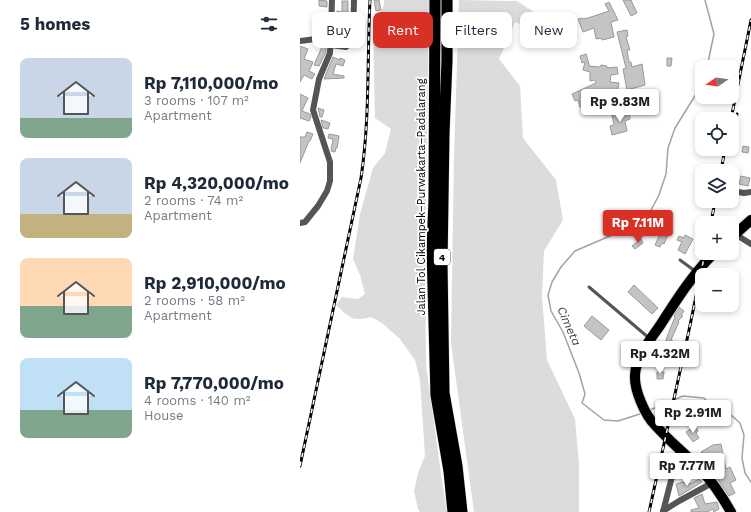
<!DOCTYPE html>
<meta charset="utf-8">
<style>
body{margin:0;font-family:"Work Sans",sans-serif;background:#f6f6f7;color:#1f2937;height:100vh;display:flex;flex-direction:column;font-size:15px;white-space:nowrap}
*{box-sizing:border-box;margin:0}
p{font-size:13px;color:#747a83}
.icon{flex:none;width:22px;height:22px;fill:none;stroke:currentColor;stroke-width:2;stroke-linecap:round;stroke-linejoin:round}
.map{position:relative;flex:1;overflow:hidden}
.drawer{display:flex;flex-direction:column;background:#fff;width:300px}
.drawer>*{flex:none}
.banner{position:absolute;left:12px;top:12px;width:379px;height:36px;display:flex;gap:8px}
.needle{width:26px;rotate:257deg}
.fabs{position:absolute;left:395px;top:60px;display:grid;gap:8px}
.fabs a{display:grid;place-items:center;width:44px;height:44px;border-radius:8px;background:#fff;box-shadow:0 2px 6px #0003;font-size:20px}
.price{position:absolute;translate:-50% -34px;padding:0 9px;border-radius:4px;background:#fff;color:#222;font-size:13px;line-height:26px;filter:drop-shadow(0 1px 2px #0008)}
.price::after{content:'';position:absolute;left:50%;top:24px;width:12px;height:9px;margin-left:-6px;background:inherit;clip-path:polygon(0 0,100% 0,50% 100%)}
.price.selected{background:#d93025;color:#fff}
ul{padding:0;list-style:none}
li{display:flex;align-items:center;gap:12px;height:100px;padding:0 20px}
li span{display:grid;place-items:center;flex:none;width:112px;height:80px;border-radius:8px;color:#555}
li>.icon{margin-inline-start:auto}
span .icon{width:48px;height:48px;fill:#fffc;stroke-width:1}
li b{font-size:17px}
h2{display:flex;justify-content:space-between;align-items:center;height:48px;padding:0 20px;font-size:17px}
.pill{padding:0 14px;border-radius:8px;background:#fff;box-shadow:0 2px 6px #0003;font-size:14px;line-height:36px}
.pill.selected{background:#d93025;color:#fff}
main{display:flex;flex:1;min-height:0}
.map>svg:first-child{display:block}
</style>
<main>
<section class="drawer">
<h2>5 homes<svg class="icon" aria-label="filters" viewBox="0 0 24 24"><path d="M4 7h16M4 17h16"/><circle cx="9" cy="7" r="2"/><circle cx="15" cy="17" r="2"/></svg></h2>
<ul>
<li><span style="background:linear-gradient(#c9d6e8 75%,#7fa58c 0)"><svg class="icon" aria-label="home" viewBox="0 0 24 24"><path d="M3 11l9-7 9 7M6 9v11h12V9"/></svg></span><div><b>Rp 7,110,000/mo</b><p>3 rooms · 107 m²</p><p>Apartment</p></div></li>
<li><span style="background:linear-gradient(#c9d6e8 70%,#c2b280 0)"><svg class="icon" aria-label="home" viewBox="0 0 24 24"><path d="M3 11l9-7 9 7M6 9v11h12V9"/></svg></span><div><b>Rp 4,320,000/mo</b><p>2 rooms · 74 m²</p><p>Apartment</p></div></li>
<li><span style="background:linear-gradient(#ffd9b3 60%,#7fa58c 0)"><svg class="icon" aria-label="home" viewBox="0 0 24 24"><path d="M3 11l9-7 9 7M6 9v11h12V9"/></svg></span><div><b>Rp 2,910,000/mo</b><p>2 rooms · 58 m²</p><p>Apartment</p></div></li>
<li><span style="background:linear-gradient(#bfe0f5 65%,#7fa58c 0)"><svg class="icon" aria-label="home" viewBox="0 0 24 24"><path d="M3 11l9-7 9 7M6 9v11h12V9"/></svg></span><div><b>Rp 7,770,000/mo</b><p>4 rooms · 140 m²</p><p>House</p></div></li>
</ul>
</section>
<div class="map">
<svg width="451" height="512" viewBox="0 0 451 512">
<rect width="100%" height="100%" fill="#fff"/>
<!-- green -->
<g fill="#dcdcdc">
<path d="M84,0H129L125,260L126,365L141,474L147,512H120L118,509L114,491L119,470L125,456L120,380L115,360L100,339L82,323L71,317C52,322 50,318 36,305L42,297L58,299L65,294L60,275L53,259L60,214L73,168L85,153L91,129L75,118L73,27L84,5Z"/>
<path d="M159,0L217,1L248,21L239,31L215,22L199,59L220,86L223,138L256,180L263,220L244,251L242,296L247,360L275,419L279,465V512H174L151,343L154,158Z"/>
</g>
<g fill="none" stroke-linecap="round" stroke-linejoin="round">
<!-- stream -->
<g stroke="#a3a3a3" stroke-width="1.5">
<path d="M405,0L414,34L407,67"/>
<path d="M350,410L383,396L404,398L413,408L431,415L440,423L444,435L442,458L445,473L451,482"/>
<path d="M343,413L318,421L304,420L282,403L285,394L279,373L263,332L251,311L248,295L252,282L261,267L275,251L340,223L350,212L359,195L366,174L368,148L375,128L398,91L402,82"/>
</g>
</g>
<!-- building -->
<g fill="#c4c4c4" stroke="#999">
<path d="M19,0L27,1V7L19,6Z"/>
<path d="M74,0H79L81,10L76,11Z"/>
<path d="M323,0H331L337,13L331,16Z"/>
<rect x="42" y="1" width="6" height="11"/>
<path d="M309,2L318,20L311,22L314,37L302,40L301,38L296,39L294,28L283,32L278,19L282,18L283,19L288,18L309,11L305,4Z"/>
<path d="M37,11L42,12L41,19L36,18Z"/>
<path d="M21,14L27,15L25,33L15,32V25H18Z"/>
<path d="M40,25L47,26L46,34H48L46,41L45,42L37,41Z"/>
<path d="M327,30L328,36L326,37L330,50H327L329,62H331L332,67L342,64L345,85L327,90L323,69L326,68L317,32Z"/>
<path d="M24,42H26V52L19,66L14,65Z"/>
<path d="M0,46L8,49L4,59L13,62L9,71L15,74L12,79L4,75L0,82Z"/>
<path d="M286,54L289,64V66L300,67L301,65L307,66V68L317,67L318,74L311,75L310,82L319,83L318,88L317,94L314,93L313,98L295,95L283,100L284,106L280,107L278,100L275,101L272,94L296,83L295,80L290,81V72L283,70L285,62L282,63L280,56Z"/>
<path d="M33,57L40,60V58L45,60L43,66L36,64L33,74L44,76V78L24,79Z"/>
<path d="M367,58H372L371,66H367Z"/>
<path d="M0,94L8,98L2,111L10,114L11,117L9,121L0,118Z"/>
<path d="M18,108L24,110L22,117H20Z"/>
<path d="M329,112L330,119L325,121L327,131L312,135L310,126L314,125L312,115Z"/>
<path d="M21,120L30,123L28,129L23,128Z"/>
<path d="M7,132L13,134L10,141H9L0,163V137H5Z"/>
<path d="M29,134L39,136L37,148H36L35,152L31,151L33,139L28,138Z"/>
<path d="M443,146L449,147L448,153L442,152Z"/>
<path d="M441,176L450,178L448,186L439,184Z"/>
<path d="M361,232L368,235L364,244L362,243L360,247L355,245Z"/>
<path d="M385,235L393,239L385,254L378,250L382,242L377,240L379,236L384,238Z"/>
<path d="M341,239L343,243L335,249L332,246Z"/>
<path d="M334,285L358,308L352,314L328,292Z"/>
<path d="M379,307L384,311L381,315L383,316L378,321L379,322L371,340L373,341L372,343L373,344L370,353L368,352L366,363L350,361L351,356L361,358L368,334L375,317L374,316Z"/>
<path d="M292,316L309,330L301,340L284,326Z"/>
<path d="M357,372H364L363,379H357Z"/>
<path d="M395,426L398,431L396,433L399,438L393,442L386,432Z"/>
<path d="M421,444L426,469L430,467L436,480L430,483L435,493L429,496L408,465L406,466L407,456L401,452L413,445Z"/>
<path d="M383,468L388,475L382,479L378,472Z"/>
<path d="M399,479L402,482L379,496L376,484L387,481L390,484Z"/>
<path d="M402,494L405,504L417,502L419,509L414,512L413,509L407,512H391V510L399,508L394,498Z"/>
</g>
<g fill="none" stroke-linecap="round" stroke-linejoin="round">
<!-- trunk casing -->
<g stroke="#dbdbdb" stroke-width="12">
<g id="trunk">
<path d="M432,237L451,220"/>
<path d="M414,253C393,274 377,299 361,324C351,339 336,356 335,375C334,390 345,415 355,425C370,442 388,456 403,472C414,484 423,498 431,512"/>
</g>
</g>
<!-- motorway casing -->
<g stroke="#dbdbdb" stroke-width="12">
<g id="motorway">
<path d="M135,0L134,200L132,249L136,395L149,471L153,512"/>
<path d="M147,0V60L144,133L142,264L144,393L157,466L162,512"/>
</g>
</g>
<!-- service -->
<g stroke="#555" stroke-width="3">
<path d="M380,260L395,271"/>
<path d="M289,287L349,338"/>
</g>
<!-- minor -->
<g stroke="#555" stroke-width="6">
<path d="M0,41L31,37"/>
<path d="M31,45L46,47L53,41L54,0"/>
<path d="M432,191L444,193L451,192"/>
<path d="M0,223L5,222L18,206L27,191L30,181V162L13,110L19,79L30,53L32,0"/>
<path d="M435,234L451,244"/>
<path d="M363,511L379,501L412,483"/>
<path d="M363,512L379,449"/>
</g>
<!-- trunk -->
<use href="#trunk" stroke="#000" stroke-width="10"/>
<!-- motorway -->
<use href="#motorway" stroke="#000" stroke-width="11"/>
<!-- rail casing -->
<g stroke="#000" stroke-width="3">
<g id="rail">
<path d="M431,119L451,20"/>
<path d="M432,139L437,114"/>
<path d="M421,171L425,149"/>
<path d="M411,223L415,201"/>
<path d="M0,466L61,178C70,119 67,59 70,0"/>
<path d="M349,512L388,335L405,253"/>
</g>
</g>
<!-- rail -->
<use href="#rail" stroke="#fff" stroke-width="1.5" stroke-dasharray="4.5" stroke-linecap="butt"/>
</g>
<g text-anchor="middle" stroke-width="3.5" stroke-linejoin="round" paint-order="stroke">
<!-- shield labels -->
<rect fill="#fff" stroke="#4c4c4c" stroke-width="1" x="134" y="249" width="16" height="16" rx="3"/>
<g font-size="10" font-weight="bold" fill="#000">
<text x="142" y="261">4</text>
</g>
<!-- street labels -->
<g font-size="11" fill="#000" stroke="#fff">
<text transform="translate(121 197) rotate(-90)" y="4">Jalan Tol Cikampek–Purwakarta–Padalarang</text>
</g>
<!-- water labels -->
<g font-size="12" font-style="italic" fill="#444" stroke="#fff">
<text transform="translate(269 326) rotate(66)" y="4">Cimeta</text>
</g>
</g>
</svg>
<div class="fabs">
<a><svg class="needle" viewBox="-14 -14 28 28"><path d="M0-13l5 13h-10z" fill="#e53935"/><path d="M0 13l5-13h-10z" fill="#747a83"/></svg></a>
<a><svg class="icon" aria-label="locate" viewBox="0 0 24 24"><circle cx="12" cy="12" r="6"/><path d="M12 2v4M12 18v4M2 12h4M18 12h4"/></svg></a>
<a><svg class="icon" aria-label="layers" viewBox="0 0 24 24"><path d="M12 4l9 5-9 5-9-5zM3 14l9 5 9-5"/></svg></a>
<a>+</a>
<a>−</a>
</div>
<b class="price" style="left:320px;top:123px">Rp 9.83M</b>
<b class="price selected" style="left:338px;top:244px">Rp 7.11M</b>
<b class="price" style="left:360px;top:375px">Rp 4.32M</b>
<b class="price" style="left:393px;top:434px">Rp 2.91M</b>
<b class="price" style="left:387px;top:487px">Rp 7.77M</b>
<div class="banner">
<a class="pill">Buy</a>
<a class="pill selected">Rent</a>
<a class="pill">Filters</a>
<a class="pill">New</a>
</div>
</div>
</main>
